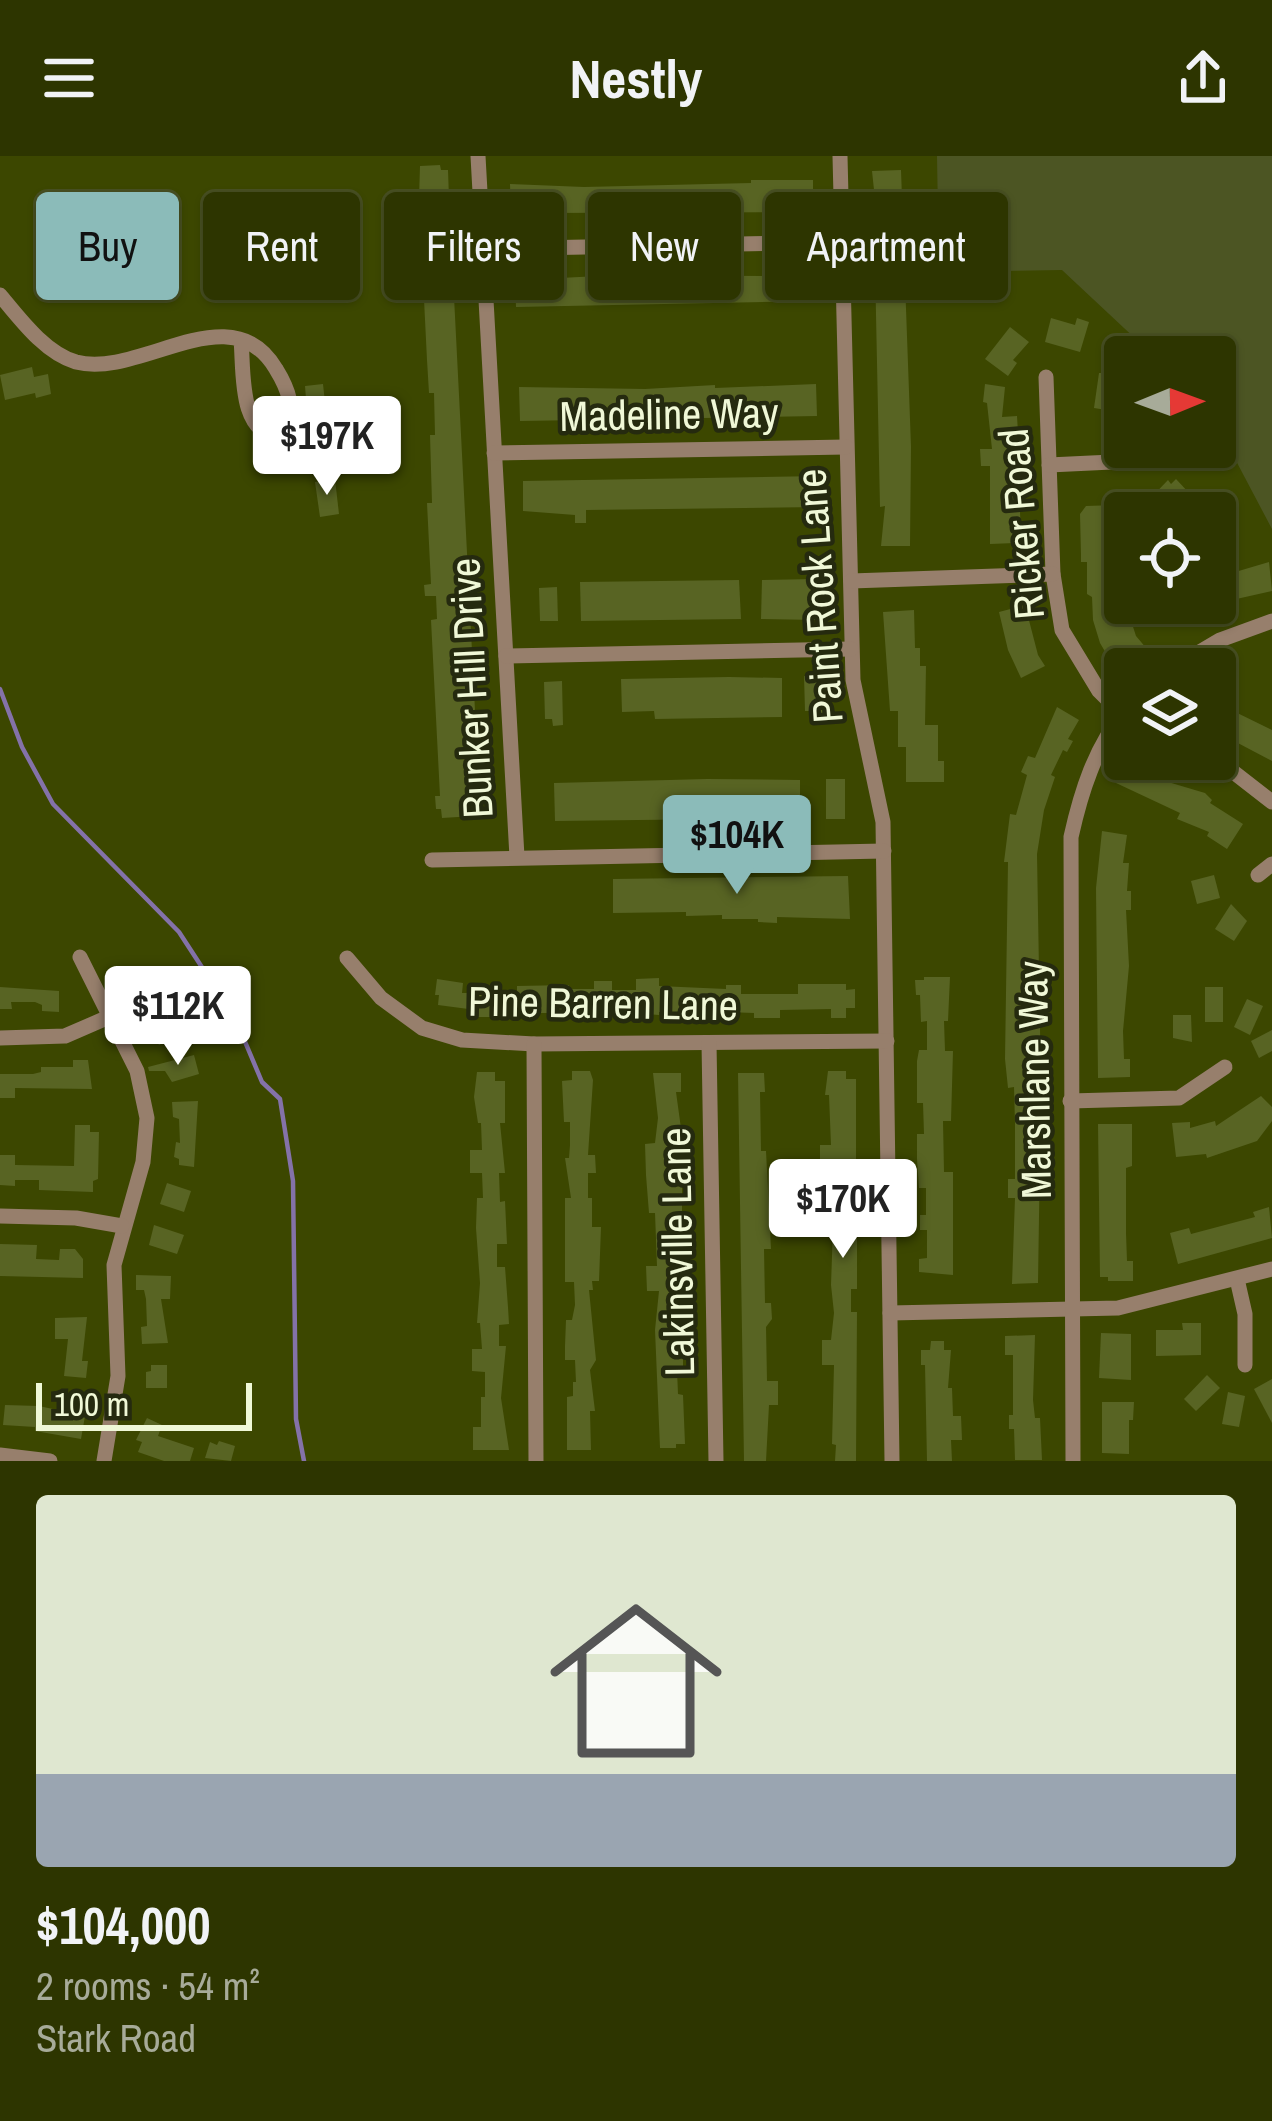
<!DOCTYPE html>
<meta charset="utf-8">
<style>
body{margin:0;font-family:"Archivo Narrow",sans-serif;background:#39400f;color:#f1f3f6;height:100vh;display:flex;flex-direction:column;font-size:45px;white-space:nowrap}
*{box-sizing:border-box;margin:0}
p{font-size:39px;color:#a7ab99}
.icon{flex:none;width:66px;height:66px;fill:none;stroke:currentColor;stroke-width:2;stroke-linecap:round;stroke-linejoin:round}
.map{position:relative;height:1305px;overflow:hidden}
.drawer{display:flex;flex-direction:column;background:#2d3500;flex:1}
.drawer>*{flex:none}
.hud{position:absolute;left:36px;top:36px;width:1200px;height:108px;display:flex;gap:24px}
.needle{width:78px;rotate:89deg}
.tools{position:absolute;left:1104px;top:180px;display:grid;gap:24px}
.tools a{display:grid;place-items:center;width:132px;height:132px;border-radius:12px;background:#2d3500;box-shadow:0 3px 9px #0004,0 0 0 3px #485022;font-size:60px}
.scale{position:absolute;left:36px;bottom:30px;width:216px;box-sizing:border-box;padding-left:12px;border:6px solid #f0f8d7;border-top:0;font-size:33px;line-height:42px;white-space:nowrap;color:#f0f8d7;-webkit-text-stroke:9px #252a0f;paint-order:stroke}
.price{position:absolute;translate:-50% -102px;padding:0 27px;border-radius:12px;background:#fff;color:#222;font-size:39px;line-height:78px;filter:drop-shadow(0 3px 6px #0008)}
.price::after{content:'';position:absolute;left:50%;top:72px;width:36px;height:27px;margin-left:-18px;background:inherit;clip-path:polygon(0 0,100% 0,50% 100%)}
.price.current{background:#8bbbb9;color:#111}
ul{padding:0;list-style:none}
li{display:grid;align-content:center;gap:24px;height:636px;padding:0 36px}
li+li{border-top:3px solid #485022}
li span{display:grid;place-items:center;height:372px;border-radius:12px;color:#555}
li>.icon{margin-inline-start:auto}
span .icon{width:216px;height:216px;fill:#fffc;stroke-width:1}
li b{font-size:51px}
.tag{padding:0 42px;border-radius:12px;background:#2d3500;box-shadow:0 3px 9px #0004,0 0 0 3px #485022;font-size:42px;line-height:108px}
.tag.current{background:#8bbbb9;color:#111}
header{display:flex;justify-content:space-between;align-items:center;height:156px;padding:0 36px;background:#2d3500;font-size:54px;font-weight:700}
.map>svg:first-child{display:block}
</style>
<header><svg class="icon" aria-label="menu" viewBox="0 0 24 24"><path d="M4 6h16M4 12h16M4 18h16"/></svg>Nestly<svg class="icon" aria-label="share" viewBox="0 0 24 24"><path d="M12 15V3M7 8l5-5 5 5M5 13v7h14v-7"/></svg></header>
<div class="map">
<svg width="1272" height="1305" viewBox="0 0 1272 1305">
<rect width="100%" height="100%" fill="#3c4700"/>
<!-- green -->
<path fill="#4c5523" d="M937,0H1272V373L1215,265V201H1155L1062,114L939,116Z"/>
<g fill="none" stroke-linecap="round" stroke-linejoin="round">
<!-- stream -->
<path stroke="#8472a9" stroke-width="4.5" d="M0,533L22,591L53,648L179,776L235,862L262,926L280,943L293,1025L296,1263L304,1305"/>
</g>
<!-- building -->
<g fill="#586423">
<path d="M440,9L441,14H448L449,42L480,653L474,654V660L442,662L441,653H436L435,640H440L431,464L437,463L436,440H425L424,429L431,428L427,347H432L430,279H435L434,237H429L427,204L419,42L420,10Z"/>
<path d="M901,14L911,291L910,390H881L885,350L880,351L874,62H877L872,15Z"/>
<path d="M751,24H813V52H807V56L537,57V60L511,61L510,28L584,31L751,27Z"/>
<path d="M270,74L286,95L260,115L245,101Z"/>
<path d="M804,116H816L817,145L516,151L515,125L523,122L560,125V122L618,119L778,120Z"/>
<path d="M1051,162L1075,169L1077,162L1089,166L1080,196L1045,186Z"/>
<path d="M1010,171L1029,186L1013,204L1017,207L1008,220L985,203Z"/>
<path d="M32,211L34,221L48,218L51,238L36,242L35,237L5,244L0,219Z"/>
<path d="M1099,217H1125V257L1094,252Z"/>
<path d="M323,228L328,274L317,275V268L308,269L305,230Z"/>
<path d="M816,228L817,260L520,265L519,231L645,233L715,229V232Z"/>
<path d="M985,228L1005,231L1002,261L1017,260L1018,277H1011L1012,300H1018L1021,383H1015V387L990,388V310H981L980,293H992L987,247L983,246Z"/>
<path d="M357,282H377L378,295L346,299L345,295L315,297L314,288Z"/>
<path d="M821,320L822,351H818L586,354V367H575V359L523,355V325Z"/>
<path d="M335,323L339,358L320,361L315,326Z"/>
<path d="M1176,323L1190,338L1171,357H1151L1144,349L1168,324L1171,328Z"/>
<path d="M1116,349L1117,364L1109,365V397H1118L1123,454L1127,452L1136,480L1147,493L1119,509L1115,502L1110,504L1100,487L1093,464L1092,441L1087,438V406H1081V399L1080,358L1086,350Z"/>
<path d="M1269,406L1272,435L1232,444L1179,471L1167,447H1215V422Z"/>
<path d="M816,423L817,464L761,463L762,424Z"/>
<path d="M739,424L741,463L581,465L580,426Z"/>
<path d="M557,431L558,465H540L539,432Z"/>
<path d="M1025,449L1038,499L1045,510L1021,522L1008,494L999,456Z"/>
<path d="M914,454L915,492H920V510H926L925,569H938V605H944V626H906V591H898V555H890L883,456Z"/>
<path d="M804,520H823L824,562L812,563V555H805Z"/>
<path d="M729,521L782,522V561L655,563L654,555L622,556L621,523Z"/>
<path d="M562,525L563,569L553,570L552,563H545L544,526Z"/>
<path d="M1223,550L1272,574V605L1215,575Z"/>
<path d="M1057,551L1079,564L1068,583L1073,585L1067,596L1063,594L1051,619L1055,621L1044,654L1037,698L1041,930L1038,1127L1012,1128L1015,1042H1008V1023H1015V968L1014,931L1008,932L1005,903L1008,706H1004L1010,658L1016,659L1027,619L1021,616L1028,600L1035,602Z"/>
<path d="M1127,605L1169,623L1168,626L1205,637L1212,644L1210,647L1243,668L1227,693L1207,680L1209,676L1177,663L1180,657L1116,627Z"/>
<path d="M707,623L800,624V662L555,665L554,627Z"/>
<rect x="826" y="623" width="19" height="40"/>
<path d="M1102,675L1127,679L1123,707H1129L1127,735H1131V754H1126L1129,810L1123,875L1124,903H1130V921L1098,922L1096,732Z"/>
<path d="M1214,719L1220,742L1197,748L1191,725Z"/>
<path d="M848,720L850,763L777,761V767L758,766V763H722V759L686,760V756L613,757V723Z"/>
<path d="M1231,748L1247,765L1234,785L1215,773Z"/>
<path d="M924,821H950L948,865H944L945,895H953L951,965H943L944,1016H953V1119L919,1116V1103L927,1102V1074H920V1059H926V1032H919L917,1003V978H924L923,947H917V905L919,894H927V865L921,866L920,839H916L915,824H924Z"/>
<path d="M154,822L164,844L159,846L177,880L159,889L132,834Z"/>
<path d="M659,822V830L726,833V829H741V838H798V828H846V834L855,833V852H846V862H831V853L780,854V862H754V857L726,856L725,851H696V856H659V859L634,857V851H609V856L570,851V857H502V861H476V854L438,849L439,839H435L437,823L463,827L462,837H517V830L569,829V833H594V825H612V834H636V823Z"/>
<path d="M0,831L59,835V856L42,855V849L35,846H11L12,853H0Z"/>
<rect x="1205" y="831" width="18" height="35"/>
<path d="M1247,843L1263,850L1250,879L1234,871Z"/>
<path d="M1173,859H1191L1192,886L1173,882Z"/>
<path d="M1272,874V895L1259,902L1251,885Z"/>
<path d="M194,899L199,918L172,926L165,915H149L148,911Z"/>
<path d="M73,904H88L92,933L15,932V942H0V918H33L41,916V911H73Z"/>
<path d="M572,915H590L593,924L588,999H595L596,1017H588V1042H592V1071H601L599,1125H592L593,1134H589L596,1204L590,1214L595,1255H590L591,1294H567V1241L573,1240V1226H576L575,1204H565V1190L566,1164H572L575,1149L574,1126H565V1042H571L565,1002H569L570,989V966H564L562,925L572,924Z"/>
<path d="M828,915H846V923H856V1042H851V1064H857V1133H851V1156H857L856,1305H835L836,1289L832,1288L834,1209H822V1184H831L834,1157L831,1129L834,1042H830L829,1012H820V989H831L829,939H825Z"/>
<path d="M477,916H495V925H505V967H500L505,1017H499L500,1046L505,1045L507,1088H497V1111H505L508,1151L509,1168L499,1169V1190H506L501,1242L509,1294H473V1271H481V1241H485V1216L472,1215V1193H482L480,1167H477L480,1127L476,1072L477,1042H483L482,1017H470V994H482L481,967H478L474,941Z"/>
<path d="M653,917H681V936H676L683,987V1001L677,1002L678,1026H682V1133L677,1134V1159H683V1213L677,1214L678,1238L683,1239L685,1288H676V1292H660L655,1174L659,1135H647L646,1110H657L655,1057H649L646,1019L645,988L655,987L658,962Z"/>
<path d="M738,917H764L765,936H760L761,995H766L771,1093H764L765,1147H771L772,1163L766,1171L767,1225H778V1249H769L766,1305H744Z"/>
<path d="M1261,940L1272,951V965L1257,985L1207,1002L1206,998L1176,1001L1172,967L1190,966V972L1215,965L1216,970Z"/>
<path d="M198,945L194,1011L179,1009V1003L174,1001L176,986L180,987L179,963L173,961L172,946Z"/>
<path d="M1098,968H1132V1010L1126,1012V1077L1127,1105H1133V1125H1108V1121H1100Z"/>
<path d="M75,969H90V976H99L98,1023L93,1025V1036L39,1034V1024H15V1030L0,1029V999H15V1009L74,1010Z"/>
<path d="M167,1027L191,1035L184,1056L160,1048Z"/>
<path d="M1269,1051L1272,1082L1178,1108L1170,1077L1189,1072L1191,1078L1255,1061L1253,1056Z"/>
<path d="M154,1069L184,1079L177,1098L149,1089Z"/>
<path d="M0,1088L37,1089L36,1103L59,1104L60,1093H75L83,1103V1122L0,1120Z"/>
<path d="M136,1119L171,1120L170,1143H161L168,1187L142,1188L141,1171L147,1170L146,1143L144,1134H136Z"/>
<path d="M87,1161L82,1205H88L86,1222L64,1220L68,1183H55V1162Z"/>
<path d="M1182,1167H1201V1199L1156,1200V1174H1183Z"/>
<path d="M1101,1177L1131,1178V1224L1099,1222Z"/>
<path d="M1035,1179L1033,1244L1035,1262H1040L1042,1304H1015L1014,1273H1009V1259H1013V1199H1005V1180Z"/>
<path d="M931,1185H944V1194H951L948,1232H952L953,1260H961L962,1284H951L952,1305H927L925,1209H921V1194H930Z"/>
<path d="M151,1209H167V1232H146V1216L151,1215Z"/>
<path d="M1207,1219L1220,1232L1196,1255L1184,1243Z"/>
<path d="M1272,1223V1267L1254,1233Z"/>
<path d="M1228,1236L1245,1240L1239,1271L1222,1268Z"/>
<path d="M1102,1246H1134L1133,1264H1129V1298L1102,1297Z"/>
<path d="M5,1249L39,1250L85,1260L81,1283L35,1275V1271L3,1269Z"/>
<path d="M147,1262L162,1269L158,1280L194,1292L190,1305H164L138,1296L142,1286L136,1284Z"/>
<path d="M219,1285L235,1290L231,1305L205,1302L210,1286L217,1289Z"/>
</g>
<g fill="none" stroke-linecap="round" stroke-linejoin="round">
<!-- minor -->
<g stroke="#977f6c" stroke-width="15">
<path d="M478,0L517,701"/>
<path d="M840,0L853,524L883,666L892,1305"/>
<path d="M483,93L842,86"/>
<path d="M0,139C20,163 45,197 76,206C140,223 231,136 276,213C289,234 294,251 289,275L280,281C238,277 244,216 241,184"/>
<path d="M1046,221L1053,418L1062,474L1099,535L1125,561"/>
<path d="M494,297L846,291"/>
<path d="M1049,309L1133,305"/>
<path d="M851,425L1053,418"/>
<path d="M506,500L851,493"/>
<path d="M1171,513L1220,484L1272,465"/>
<path d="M1208,603L1227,611L1272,646"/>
<path d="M432,704L884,695"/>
<path d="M1258,719L1272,708"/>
<path d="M80,801L137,915L147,962L143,1006L114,1109L118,1220L104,1305"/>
<path d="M347,802L381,842L422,872L462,884L534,888L887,885"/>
<path d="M0,882L65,880L111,860"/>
<path d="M709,887L716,1305"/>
<path d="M534,888L536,1305"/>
<path d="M1070,945L1179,942L1225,911"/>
<path d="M0,1060L76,1062L122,1070"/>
<path d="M1237,1123L1245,1158V1209"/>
<path d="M890,1157L1118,1152L1272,1113"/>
<path d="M0,1299L50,1305"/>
<path d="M1073,1305L1071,681C1081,636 1095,591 1125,555"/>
</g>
</g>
<g text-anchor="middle" stroke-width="9" stroke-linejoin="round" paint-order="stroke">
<!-- street labels -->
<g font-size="42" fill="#f0f8d7" stroke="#252a0f">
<text transform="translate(669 258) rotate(-1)" y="15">Madeline Way</text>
<text transform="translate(1021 368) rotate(-95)" y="15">Ricker Road</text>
<text transform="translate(819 440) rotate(-94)" y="15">Paint Rock Lane</text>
<text transform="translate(471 532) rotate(-93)" y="15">Bunker Hill Drive</text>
<text transform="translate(603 847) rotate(1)" y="15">Pine Barren Lane</text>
<text transform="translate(1034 924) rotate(-91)" y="15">Marshlane Way</text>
<text transform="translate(677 1096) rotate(-91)" y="15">Lakinsville Lane</text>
</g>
</g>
</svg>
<div class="tools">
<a><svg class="needle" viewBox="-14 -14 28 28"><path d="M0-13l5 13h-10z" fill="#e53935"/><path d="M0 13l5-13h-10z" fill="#a7ab99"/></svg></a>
<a><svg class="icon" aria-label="locate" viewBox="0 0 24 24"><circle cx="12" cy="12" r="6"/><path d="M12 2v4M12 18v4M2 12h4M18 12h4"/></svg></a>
<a><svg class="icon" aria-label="layers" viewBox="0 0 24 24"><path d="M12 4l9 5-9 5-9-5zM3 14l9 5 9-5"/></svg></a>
</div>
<div class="scale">100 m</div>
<b class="price" style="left:327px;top:342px">$197K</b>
<b class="price current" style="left:737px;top:741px">$104K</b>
<b class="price" style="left:178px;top:912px">$112K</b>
<b class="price" style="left:843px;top:1105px">$170K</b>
<div class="hud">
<a class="tag current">Buy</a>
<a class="tag">Rent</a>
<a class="tag">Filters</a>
<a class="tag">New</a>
<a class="tag">Apartment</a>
</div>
</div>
<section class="drawer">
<ul>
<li><span style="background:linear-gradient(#dfe7d0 75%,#9aa5b1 0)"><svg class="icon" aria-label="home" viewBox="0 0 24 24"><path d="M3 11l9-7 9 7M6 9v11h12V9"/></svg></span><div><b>$104,000</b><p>2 rooms · 54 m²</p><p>Stark Road</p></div></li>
</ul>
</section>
